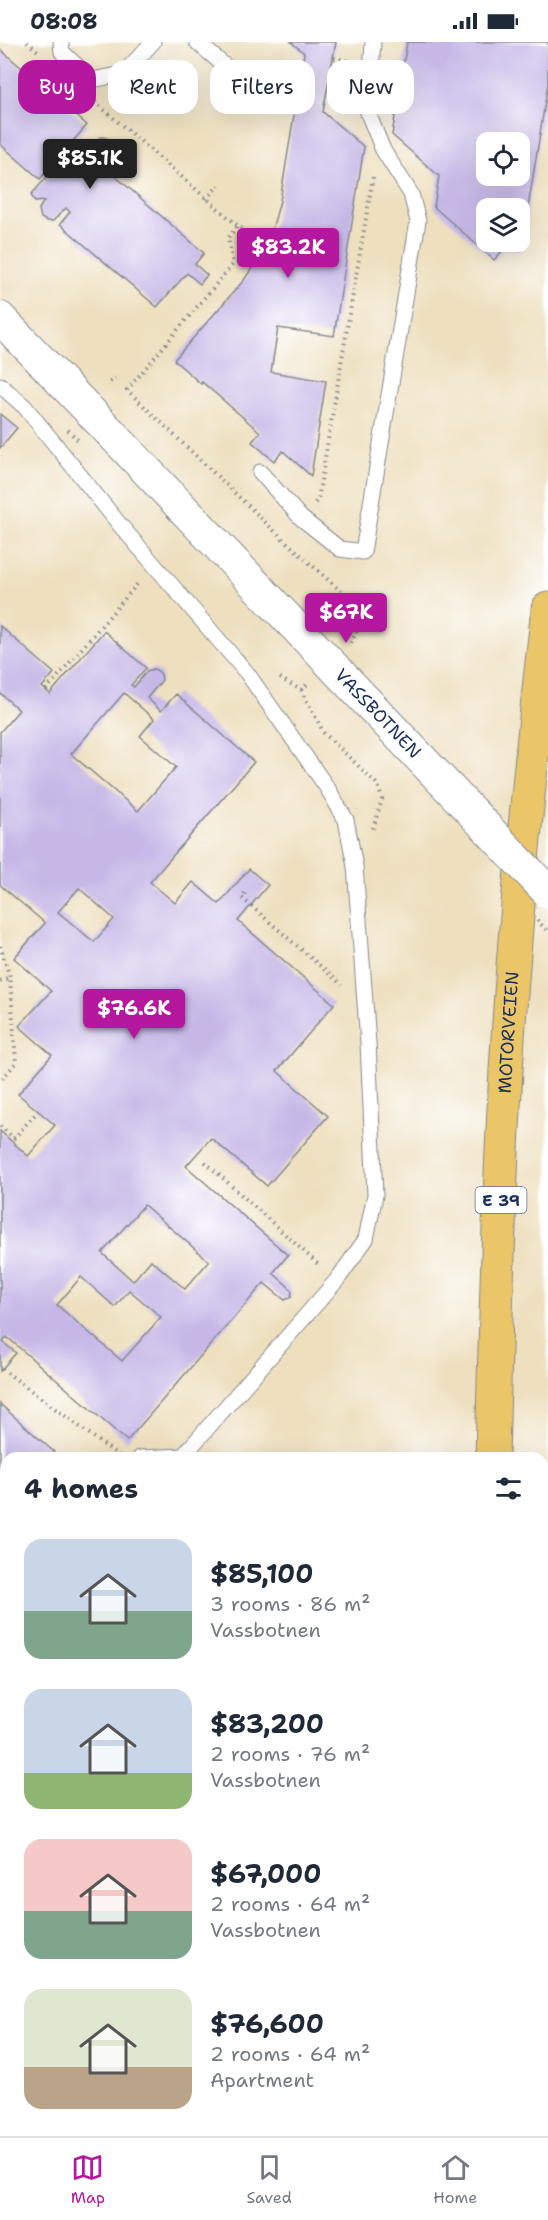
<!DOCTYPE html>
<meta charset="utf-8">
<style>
body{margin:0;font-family:"Shantell Sans",sans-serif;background:#f6f6f7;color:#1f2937;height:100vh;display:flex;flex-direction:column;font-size:22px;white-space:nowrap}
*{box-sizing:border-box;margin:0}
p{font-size:20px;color:#747a83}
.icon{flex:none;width:33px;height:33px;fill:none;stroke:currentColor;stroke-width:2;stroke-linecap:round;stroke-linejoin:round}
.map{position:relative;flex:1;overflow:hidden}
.panel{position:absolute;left:0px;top:1410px;width:549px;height:684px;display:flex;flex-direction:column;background:#fff;border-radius:18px 18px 0 0;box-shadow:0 6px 24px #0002}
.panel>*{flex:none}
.guide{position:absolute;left:18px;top:18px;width:513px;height:54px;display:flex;gap:12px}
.controls{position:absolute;left:476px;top:90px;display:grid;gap:12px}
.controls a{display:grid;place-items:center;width:54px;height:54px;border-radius:12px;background:#fff;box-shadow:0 6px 24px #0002;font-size:30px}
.price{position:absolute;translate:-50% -51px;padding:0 14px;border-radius:6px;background:#b5179e;color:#fff;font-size:20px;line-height:39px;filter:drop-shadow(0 2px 3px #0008)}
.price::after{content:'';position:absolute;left:50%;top:36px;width:18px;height:14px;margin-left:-9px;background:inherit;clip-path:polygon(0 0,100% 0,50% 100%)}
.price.active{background:#222;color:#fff}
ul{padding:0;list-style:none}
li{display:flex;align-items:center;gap:18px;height:150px;padding:0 24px}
li span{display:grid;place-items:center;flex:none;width:168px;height:120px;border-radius:18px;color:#555}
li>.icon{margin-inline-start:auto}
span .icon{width:72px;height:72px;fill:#fffc;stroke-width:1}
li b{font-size:26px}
h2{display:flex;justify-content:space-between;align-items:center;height:72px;padding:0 24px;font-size:26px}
.tag{padding:0 21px;border-radius:18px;background:#fff;box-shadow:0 6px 24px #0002;font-size:21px;line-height:54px}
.tag.active{background:#b5179e;color:#fff}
.status{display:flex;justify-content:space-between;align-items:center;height:42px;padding:0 30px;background:#fff;direction:ltr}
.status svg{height:16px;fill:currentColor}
.menu{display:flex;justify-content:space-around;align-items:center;height:84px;border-top:2px solid #e0e1e3;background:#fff;font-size:16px;color:#747a83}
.menu a{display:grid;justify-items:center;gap:3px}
.menu .active{color:#b5179e}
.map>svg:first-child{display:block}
</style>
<div class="status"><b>08:08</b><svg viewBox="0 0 49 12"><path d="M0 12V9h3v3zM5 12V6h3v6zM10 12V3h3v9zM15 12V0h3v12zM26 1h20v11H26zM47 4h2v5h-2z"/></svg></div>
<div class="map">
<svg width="548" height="2094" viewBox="0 0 548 2094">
<rect width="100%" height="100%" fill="#fff"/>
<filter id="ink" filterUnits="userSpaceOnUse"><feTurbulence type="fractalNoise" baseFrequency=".0167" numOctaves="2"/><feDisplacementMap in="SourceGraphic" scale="12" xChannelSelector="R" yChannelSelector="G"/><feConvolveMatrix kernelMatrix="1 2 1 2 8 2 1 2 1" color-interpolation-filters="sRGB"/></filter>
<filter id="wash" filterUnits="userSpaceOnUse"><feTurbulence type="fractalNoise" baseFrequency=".008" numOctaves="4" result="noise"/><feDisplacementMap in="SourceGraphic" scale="24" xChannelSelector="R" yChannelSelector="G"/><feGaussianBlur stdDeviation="1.35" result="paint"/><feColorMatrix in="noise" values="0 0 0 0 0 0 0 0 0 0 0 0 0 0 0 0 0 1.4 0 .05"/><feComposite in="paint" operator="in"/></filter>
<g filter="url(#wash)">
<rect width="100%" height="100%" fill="#eee0bf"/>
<!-- forest -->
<path fill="#98b366" stroke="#5a7162" stroke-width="1.5" d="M389,2088H429L428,2094H388Z"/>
<g id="blocks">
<!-- building -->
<g fill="#c6b7e7" fill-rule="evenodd">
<path d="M291,0H336L323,70L364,105L334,294L278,286L271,330L326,339L311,434L283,409L274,419L252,400L260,390L202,340L201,342L174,318L244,238L268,202L280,159L304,11Z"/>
<path d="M407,0H548V42L521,209L504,207L494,218L434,165L439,134L392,93ZM486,100H519V134H486ZM486,166H519V200H486Z"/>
<path d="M0,7L87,83L74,98L86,109L99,96L103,95L110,97L113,104L112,108L95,128L99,131L95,136L98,138L107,127L204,211L195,222L207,233L200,242L187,231L157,265L60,182L70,170L66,166L53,179H47L41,176L39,167L44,159L35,160L31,153L52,129L49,127L40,137L0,102Z"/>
<path d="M0,372L17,386L0,406Z"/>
<path d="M0,584L54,631L42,645L50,652L104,589L146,626L131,643L134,645L147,629L154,627L158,629L161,632L162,638L147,656L161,669L176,652L254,720L150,840L175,861L193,840L219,862L249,827L268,843L238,879L334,962L277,1029L328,1074L267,1144L211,1096L186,1124L288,1213L273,1231L289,1245L292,1250L291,1255L285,1258L281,1255L264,1241L127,1399L7,1295L3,1300L16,1311L0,1329V1089L28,1114L55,1083L18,1052L52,1013L19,984L51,949L14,916L45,881L0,843V690L19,668L0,651ZM124,651L154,677L140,694L176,725L138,769L71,712ZM79,846L114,877L94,900L58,870ZM144,1163L209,1219L185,1247L151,1218L133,1239L102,1211ZM81,1235L115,1265L129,1248L161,1275L122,1319L57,1263Z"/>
<path d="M0,1362L54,1410L49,1416H6V1465L0,1472Z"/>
<path d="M6,1847V1919L0,1914V1910L4,1905L0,1901V1848Z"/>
<path d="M4,2003L6,2005V2088H102L109,2094H0V2007Z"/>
</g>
</g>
</g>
<g filter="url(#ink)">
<use href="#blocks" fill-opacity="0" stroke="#84888e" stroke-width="1.5"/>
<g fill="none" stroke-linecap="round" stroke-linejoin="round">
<!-- lane casing -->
<g stroke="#84888e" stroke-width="17">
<g id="lane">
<path d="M61,0L62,10L92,38L123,32L153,0"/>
<path d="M197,0L249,45"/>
<path d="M0,343L25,365L120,483L247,631L328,747L346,778L355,824L368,1001L375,1153L366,1197L337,1238L183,1414L140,1416"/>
<path d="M260,430L301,476L340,507L363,510L418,179L411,152L383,108L368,71L373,0"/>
<path d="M0,1544L6,1538"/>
<path d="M0,1975L6,1980"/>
<path d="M131,2088L138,2094"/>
</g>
</g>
<!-- street casing -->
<g stroke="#84888e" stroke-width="34">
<path id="street" d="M0,276L109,389"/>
</g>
<!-- highway casing -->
<g stroke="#84888e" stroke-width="35">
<g id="highway">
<path id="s1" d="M492,1416C495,1300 498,1184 504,1067C512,900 529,733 548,567"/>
<path d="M349,2094L352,2088"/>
<path d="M484,2094V2088"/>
<path d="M546,2094L548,1758"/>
</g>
</g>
<!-- path -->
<g stroke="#84888e" stroke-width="4" stroke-dasharray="1.5 4.5" stroke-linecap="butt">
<path d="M27,0L40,11"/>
<path d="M334,16L351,19"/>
<path d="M394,26L402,27"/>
<path d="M95,60L265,207"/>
<path d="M206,157L219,143"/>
<path d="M237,185L228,196L233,222L127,348L282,496L346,554L361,580L351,601"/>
<path d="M110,340L115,336"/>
<path d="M315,461L318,457L373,135"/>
<path d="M280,636L301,648L324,691L378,743L382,758L372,789"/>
<path d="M46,648L140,539"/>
<path d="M301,648L309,641"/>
<path d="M245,851L242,856L342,943"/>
<path d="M0,904L10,935L16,1021L0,1039"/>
<path d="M0,939L10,935"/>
<path d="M0,1084L14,1096L38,1069"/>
<path d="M205,1120L320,1224"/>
<path d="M2,1327L119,1414"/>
</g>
<!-- lane -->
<use href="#lane" stroke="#fff" stroke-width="15"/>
<!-- street -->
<use href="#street" stroke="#fff" stroke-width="32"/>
<!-- highway -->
<use href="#highway" stroke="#ebc669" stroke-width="33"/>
<!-- street-bridge casing -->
<g stroke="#84888e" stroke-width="34" stroke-linecap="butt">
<g id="street-bridge">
<path id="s2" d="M109,389L548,850"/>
</g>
</g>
<!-- path-bridge -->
<g stroke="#84888e" stroke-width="4" stroke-dasharray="1.5 4.5" stroke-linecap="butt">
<path d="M68,388L80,400"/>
<path d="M537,878L548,890"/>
</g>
<!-- street-bridge -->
<use href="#street-bridge" stroke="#fff" stroke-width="32"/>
</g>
</g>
<g text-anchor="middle" stroke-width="6" stroke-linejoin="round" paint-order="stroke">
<!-- shield labels -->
<rect fill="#fff" stroke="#5f6d8e" stroke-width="1.5" x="475.5" y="1145" width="51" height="26" rx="4.5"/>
<g font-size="16" font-weight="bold" fill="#1b2f5e">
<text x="501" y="1164">E 39</text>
</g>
<!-- street labels -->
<g font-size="18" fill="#1b2f5e" stroke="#fff">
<text dy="6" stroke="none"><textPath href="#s2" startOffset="390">VASSBOTNEN</textPath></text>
<text dy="6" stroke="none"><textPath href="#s1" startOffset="426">MOTORVEIEN</textPath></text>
</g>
</g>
</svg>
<div class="controls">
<a><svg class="icon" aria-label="locate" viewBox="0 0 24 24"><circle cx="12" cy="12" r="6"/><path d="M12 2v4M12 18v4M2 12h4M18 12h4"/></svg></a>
<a><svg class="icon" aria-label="layers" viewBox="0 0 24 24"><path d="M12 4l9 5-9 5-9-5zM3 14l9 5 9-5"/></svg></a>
</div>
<b class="price active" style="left:90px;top:148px">$85.1K</b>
<b class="price" style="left:288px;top:237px">$83.2K</b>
<b class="price" style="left:346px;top:602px">$67K</b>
<b class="price" style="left:134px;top:998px">$76.6K</b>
<div class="guide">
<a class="tag active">Buy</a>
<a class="tag">Rent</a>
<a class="tag">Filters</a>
<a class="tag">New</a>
</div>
<section class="panel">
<h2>4 homes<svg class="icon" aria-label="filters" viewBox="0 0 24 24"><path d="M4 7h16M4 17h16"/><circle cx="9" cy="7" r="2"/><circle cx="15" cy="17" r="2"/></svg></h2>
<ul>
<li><span style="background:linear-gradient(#c9d6e8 60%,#7fa58c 0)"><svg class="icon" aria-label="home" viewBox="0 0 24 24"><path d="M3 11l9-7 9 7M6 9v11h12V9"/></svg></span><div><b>$85,100</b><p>3 rooms · 86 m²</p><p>Vassbotnen</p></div></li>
<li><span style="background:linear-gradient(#c9d6e8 70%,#8fb573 0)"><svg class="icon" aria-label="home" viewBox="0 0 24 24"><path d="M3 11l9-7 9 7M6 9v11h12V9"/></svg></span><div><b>$83,200</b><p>2 rooms · 76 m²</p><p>Vassbotnen</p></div></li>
<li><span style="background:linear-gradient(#f6c9c9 60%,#7fa58c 0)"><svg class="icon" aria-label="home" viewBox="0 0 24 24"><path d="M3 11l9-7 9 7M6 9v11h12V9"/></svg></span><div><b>$67,000</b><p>2 rooms · 64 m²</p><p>Vassbotnen</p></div></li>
<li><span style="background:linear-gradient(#dfe7d0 65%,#b9a48a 0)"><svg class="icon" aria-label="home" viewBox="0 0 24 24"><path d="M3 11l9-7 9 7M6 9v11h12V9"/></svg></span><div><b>$76,600</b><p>2 rooms · 64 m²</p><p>Apartment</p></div></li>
</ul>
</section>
</div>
<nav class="menu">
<a class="active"><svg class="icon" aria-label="map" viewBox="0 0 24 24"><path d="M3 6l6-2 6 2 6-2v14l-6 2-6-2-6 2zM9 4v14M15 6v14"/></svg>Map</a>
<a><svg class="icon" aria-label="saved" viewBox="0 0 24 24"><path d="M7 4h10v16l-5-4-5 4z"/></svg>Saved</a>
<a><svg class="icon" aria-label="home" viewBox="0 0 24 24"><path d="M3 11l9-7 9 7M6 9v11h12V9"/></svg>Home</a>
</nav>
